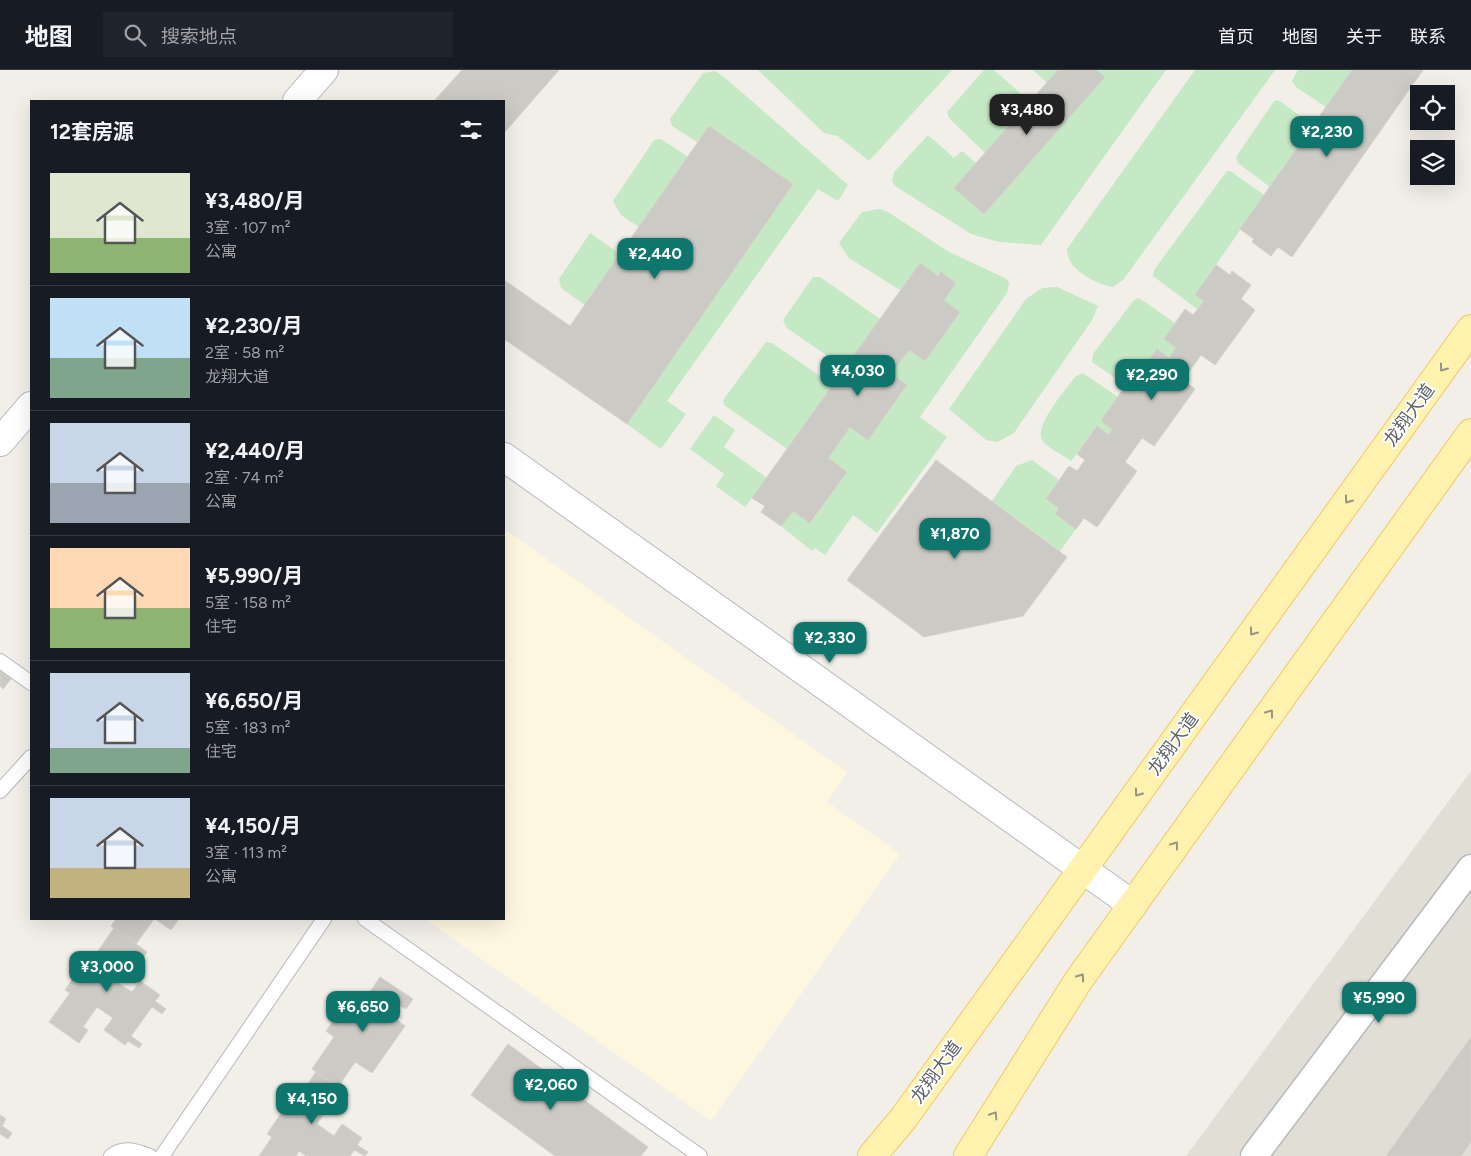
<!DOCTYPE html>
<html lang="zh">
<meta charset="utf-8">
<style>
body{margin:0;font-family:Figtree,"Noto Sans SC",sans-serif;background:#20242c;color:#f1f3f6;height:100vh;display:flex;flex-direction:column;font-size:19px;white-space:nowrap}
*{box-sizing:border-box;margin:0}
p{font-size:16px;color:#9ea1a6}
.icon{flex:none;width:28px;height:28px;fill:none;stroke:currentColor;stroke-width:2;stroke-linecap:round;stroke-linejoin:round}
.map{position:relative;flex:1;overflow:hidden}
.panel{position:absolute;left:30px;top:30px;width:475px;height:820px;display:flex;flex-direction:column;background:#171b24;border-radius:0px;box-shadow:0 5px 20px #0002}
.panel>*{flex:none}
.tools{position:absolute;left:1410px;top:15px;display:grid;gap:10px}
.tools a{display:grid;place-items:center;width:45px;height:45px;border-radius:0px;background:#171b24;box-shadow:0 5px 20px #0002;font-size:25px}
.price{position:absolute;translate:-50% -42px;padding:0 11px;border-radius:10px;background:#0f766e;color:#fff;font-size:16px;line-height:32px;filter:drop-shadow(0 1px 2px #0008)}
.price::after{content:'';position:absolute;left:50%;top:30px;width:15px;height:11px;margin-left:-8px;background:inherit;clip-path:polygon(0 0,100% 0,50% 100%)}
.price.active{background:#222;color:#fff}
ul{padding:0;list-style:none}
li{display:flex;align-items:center;gap:15px;height:125px;padding:0 20px}
li+li{border-top:1px solid #363941}
li span{display:grid;place-items:center;flex:none;width:140px;height:100px;border-radius:0px;color:#555}
li>.icon{margin-inline-start:auto}
span .icon{width:60px;height:60px;fill:#fffc;stroke-width:1}
li b{font-size:21px}
h2{display:flex;justify-content:space-between;align-items:center;height:60px;padding:0 20px;font-size:21px}
header{display:flex;align-items:center;gap:30px;box-sizing:border-box;height:70px;padding:0 25px;background:#171b24;border-bottom:1px solid #363941}
header strong{font-size:24px}
nav{display:flex;gap:28px;margin-inline-start:auto;font-size:18px}
.search{width:350px;height:45px;background:#20242c;display:flex;align-items:center;gap:12px;box-sizing:border-box;padding:0 18px;border-radius:0px;color:#9ea1a6;font-size:19px}
.map>svg:first-child{display:block}
</style>
<header>
<strong>地图</strong>
<div class="search"><svg class="icon" aria-label="search" viewBox="0 0 24 24"><circle cx="10" cy="10" r="6"/><path d="M15 15l6 6"/></svg>搜索地点</div>
<nav><a>首页</a><a>地图</a><a>关于</a><a>联系</a></nav>
</header>
<div class="map">
<svg width="1471" height="1086" viewBox="0 0 1471 1086">
<rect width="100%" height="100%" fill="#f1efe8"/>
<!-- commercial -->
<path fill="#fef7e0" d="M504,459L847,702L827,732L900,784L711,1051L425,849H504Z"/>
<!-- education -->
<path fill="#e1ded6" d="M1471,701V1086H1186Z"/>
<!-- green -->
<g fill="#c5e8c5">
<path d="M758,0H952L869,91L838,66L824,63Z"/>
<path d="M984,0H994L1030,32L1047,13L1033,0H1166L1041,175L999,172L971,164L895,116L892,111L894,102L928,65L954,88L962,81L976,93L985,83L949,48L947,42Z"/>
<path d="M1195,0H1275L1123,210L1113,217C1102,216 1078,204 1072,194C1068,189 1068,185 1067,179Z"/>
<path d="M1298,0H1352L1326,37L1296,17L1292,11Z"/>
<path d="M715,1L724,7L848,115L838,131L818,119L667,331L686,344L661,379L627,354L792,114L709,57L697,72L672,56L670,49L703,3Z"/>
<path d="M1278,30L1313,55L1270,117L1238,93L1236,87L1274,31Z"/>
<path d="M661,69L688,87L639,157L621,145L613,131L654,70Z"/>
<path d="M1227,101H1230L1264,125L1216,195L1204,231L1197,239L1153,206L1154,200Z"/>
<path d="M880,139L888,142L949,182L1007,209L1009,214L1007,223L920,347L947,367L877,463L853,445L825,485L815,478L812,481L781,456L793,441L811,453L847,402L828,388L850,357L868,370L907,316L891,304L909,280L925,291L960,242L944,230L956,213L941,202L938,206L920,193L900,220L849,188L839,173L862,142Z"/>
<path d="M590,163L620,184L585,235L561,218L559,209Z"/>
<path d="M813,207H820L880,249L845,298L787,258L783,250Z"/>
<path d="M1057,217L1098,236L1092,250L1014,363L997,372L986,370L949,339L1026,229L1042,218Z"/>
<path d="M1139,228L1175,253L1164,269L1176,278L1169,288L1138,305L1146,311L1137,323L1092,292L1093,284L1134,230Z"/>
<path d="M766,272L772,273L833,315L787,379L724,335L723,330Z"/>
<path d="M1083,303L1118,327L1101,351L1112,359L1109,365L1096,357L1071,391C1063,385 1047,378 1042,370C1034,355 1067,318 1076,306Z"/>
<path d="M714,345L735,360L724,377L767,408L745,437L716,416L724,404L690,379Z"/>
<path d="M1032,390L1059,410L1046,429L1059,438L1055,444L1076,459L1060,481L992,431L1016,396Z"/>
</g>
<!-- building -->
<g fill="#cccac5" stroke="#d6d1c6">
<path d="M462,0H559L504,63V31H434Z"/>
<path d="M1058,0H1096L1105,7L984,144L954,118Z"/>
<path d="M1352,0H1423L1292,187L1278,177L1271,186L1252,172L1254,169L1240,159Z"/>
<path d="M709,56L793,114L627,354L504,269V210L570,256Z"/>
<path d="M920,193L938,206L941,202L956,213L944,230L960,242L925,291L909,280L891,304L907,315L868,370L850,357L828,388L847,402L810,453L793,441L781,456L761,442L765,436L752,428Z"/>
<path d="M1216,195L1230,205L1232,201L1251,215L1241,229L1255,240L1215,295L1201,285L1183,310L1195,319L1154,376L1142,368L1125,392L1137,401L1097,457L1084,448L1076,459L1055,444L1059,438L1046,429L1069,396L1077,401L1085,390L1077,384L1097,356L1109,365L1112,359L1101,351L1126,315L1137,323L1146,311L1138,305L1157,279L1169,288L1176,278L1164,269L1185,239L1193,245L1204,231L1195,225Z"/>
<path d="M936,390L1067,487L1023,546L924,567L847,510Z"/>
<path d="M0,601L11,609L3,619L0,616Z"/>
<path d="M116,849H154L136,874L111,856Z"/>
<path d="M155,849H179L171,860Z"/>
<path d="M114,858L147,882L138,895L130,889L115,911L132,922L140,911L160,925L155,931L166,939L162,944L152,937L131,966L142,974L139,978L128,971L125,975L104,960L113,948L97,937L83,957L88,960L79,973L49,952L70,923L65,920L89,885L93,888Z"/>
<path d="M380,907L413,929L406,939L399,935L392,946L405,956L372,1003L355,992L338,1017L312,999L334,967L326,961L346,932L358,940Z"/>
<path d="M1471,967V1072L1461,1086H1386Z"/>
<path d="M508,974L648,1077L641,1086H555L471,1025Z"/>
<path d="M316,1002L349,1025L340,1039L332,1033L317,1054L334,1066L342,1054L362,1068L357,1075L368,1082L365,1086L354,1080L350,1086H306L299,1081L296,1086H259L272,1067L267,1064L291,1029L295,1032Z"/>
<path d="M0,1045L6,1049L2,1056L12,1063L8,1069L0,1064Z"/>
</g>
<g fill="none" stroke-linecap="round" stroke-linejoin="round">
<!-- lane casing -->
<g stroke="#b5b8bc" stroke-width="16">
<g id="lane">
<path d="M0,591L31,613"/>
<path d="M0,721L31,687"/>
<path d="M365,849L700,1086"/>
<path d="M111,1086C124,1076 136,1081 150,1086"/>
<path d="M162,1086L324,849"/>
</g>
</g>
<!-- street casing -->
<g stroke="#b5b8bc" stroke-width="29">
<path id="street" d="M1254,1086L1471,798"/>
</g>
<!-- secondary casing -->
<g stroke="#b6babf" stroke-width="30">
<g id="secondary">
<path d="M297,31L324,0"/>
<path d="M0,372L31,336"/>
<path d="M504,387L1133,835"/>
</g>
</g>
<!-- primary casing -->
<g stroke="#f2c960" stroke-width="30">
<g id="primary">
<path d="M872,1086L903,1049L1471,259"/>
<path d="M968,1086L1078,911L1471,363"/>
</g>
</g>
<!-- lane -->
<use href="#lane" stroke="#fff" stroke-width="14"/>
<!-- street -->
<use href="#street" stroke="#fff" stroke-width="26"/>
<!-- secondary -->
<use href="#secondary" stroke="#fff" stroke-width="28"/>
<!-- primary -->
<use href="#primary" stroke="#fff2af" stroke-width="28"/>
</g>
<!-- one-way arrows -->
<defs><path id="oneway-chevron" d="M-2-3.5L2.5 0L-2 3.5" fill="none" stroke-width="1.6" stroke-linecap="round" stroke-linejoin="round" transform="scale(1.25)"/></defs>
<g stroke="#979581">
<use href="#oneway-chevron" transform="translate(1443 298) rotate(126)"/>
<use href="#oneway-chevron" transform="translate(1348 430) rotate(126)"/>
<use href="#oneway-chevron" transform="translate(1253 562) rotate(126)"/>
<use href="#oneway-chevron" transform="translate(1270 643) rotate(-54)"/>
<use href="#oneway-chevron" transform="translate(1138 723) rotate(126)"/>
<use href="#oneway-chevron" transform="translate(1175 775) rotate(-54)"/>
<use href="#oneway-chevron" transform="translate(1081 907) rotate(-55)"/>
<use href="#oneway-chevron" transform="translate(994 1045) rotate(-58)"/>
</g>
<g text-anchor="middle" stroke-width="4" stroke-linejoin="round" paint-order="stroke">
<!-- street labels -->
<g font-size="18" fill="#5f6368" stroke="#fff">
<text transform="translate(1409 345) rotate(-54)" y="6">龙翔大道</text>
<text transform="translate(1173 674) rotate(-54)" y="6">龙翔大道</text>
<text transform="translate(936 1002) rotate(-54)" y="6">龙翔大道</text>
</g>
</g>
</svg>
<div class="tools">
<a><svg class="icon" aria-label="locate" viewBox="0 0 24 24"><circle cx="12" cy="12" r="6"/><path d="M12 2v4M12 18v4M2 12h4M18 12h4"/></svg></a>
<a><svg class="icon" aria-label="layers" viewBox="0 0 24 24"><path d="M12 4l9 5-9 5-9-5zM3 14l9 5 9-5"/></svg></a>
</div>
<b class="price active" style="left:1027px;top:66px">¥3,480</b>
<b class="price" style="left:1327px;top:88px">¥2,230</b>
<b class="price" style="left:655px;top:210px">¥2,440</b>
<b class="price" style="left:858px;top:327px">¥4,030</b>
<b class="price" style="left:1152px;top:331px">¥2,290</b>
<b class="price" style="left:955px;top:490px">¥1,870</b>
<b class="price" style="left:830px;top:594px">¥2,330</b>
<b class="price" style="left:107px;top:923px">¥3,000</b>
<b class="price" style="left:1379px;top:954px">¥5,990</b>
<b class="price" style="left:363px;top:963px">¥6,650</b>
<b class="price" style="left:551px;top:1041px">¥2,060</b>
<b class="price" style="left:312px;top:1055px">¥4,150</b>
<section class="panel">
<h2>12套房源<svg class="icon" aria-label="filters" viewBox="0 0 24 24"><path d="M4 7h16M4 17h16"/><circle cx="9" cy="7" r="2"/><circle cx="15" cy="17" r="2"/></svg></h2>
<ul>
<li><span style="background:linear-gradient(#dfe7d0 65%,#8fb573 0)"><svg class="icon" aria-label="home" viewBox="0 0 24 24"><path d="M3 11l9-7 9 7M6 9v11h12V9"/></svg></span><div><b>¥3,480/月</b><p>3室 · 107 m²</p><p>公寓</p></div></li>
<li><span style="background:linear-gradient(#bfe0f5 60%,#7fa58c 0)"><svg class="icon" aria-label="home" viewBox="0 0 24 24"><path d="M3 11l9-7 9 7M6 9v11h12V9"/></svg></span><div><b>¥2,230/月</b><p>2室 · 58 m²</p><p>龙翔大道</p></div></li>
<li><span style="background:linear-gradient(#c9d6e8 60%,#9aa5b1 0)"><svg class="icon" aria-label="home" viewBox="0 0 24 24"><path d="M3 11l9-7 9 7M6 9v11h12V9"/></svg></span><div><b>¥2,440/月</b><p>2室 · 74 m²</p><p>公寓</p></div></li>
<li><span style="background:linear-gradient(#ffd9b3 60%,#8fb573 0)"><svg class="icon" aria-label="home" viewBox="0 0 24 24"><path d="M3 11l9-7 9 7M6 9v11h12V9"/></svg></span><div><b>¥5,990/月</b><p>5室 · 158 m²</p><p>住宅</p></div></li>
<li><span style="background:linear-gradient(#c9d6e8 75%,#7fa58c 0)"><svg class="icon" aria-label="home" viewBox="0 0 24 24"><path d="M3 11l9-7 9 7M6 9v11h12V9"/></svg></span><div><b>¥6,650/月</b><p>5室 · 183 m²</p><p>住宅</p></div></li>
<li><span style="background:linear-gradient(#c9d6e8 70%,#c2b280 0)"><svg class="icon" aria-label="home" viewBox="0 0 24 24"><path d="M3 11l9-7 9 7M6 9v11h12V9"/></svg></span><div><b>¥4,150/月</b><p>3室 · 113 m²</p><p>公寓</p></div></li>
</ul>
</section>
</div>
